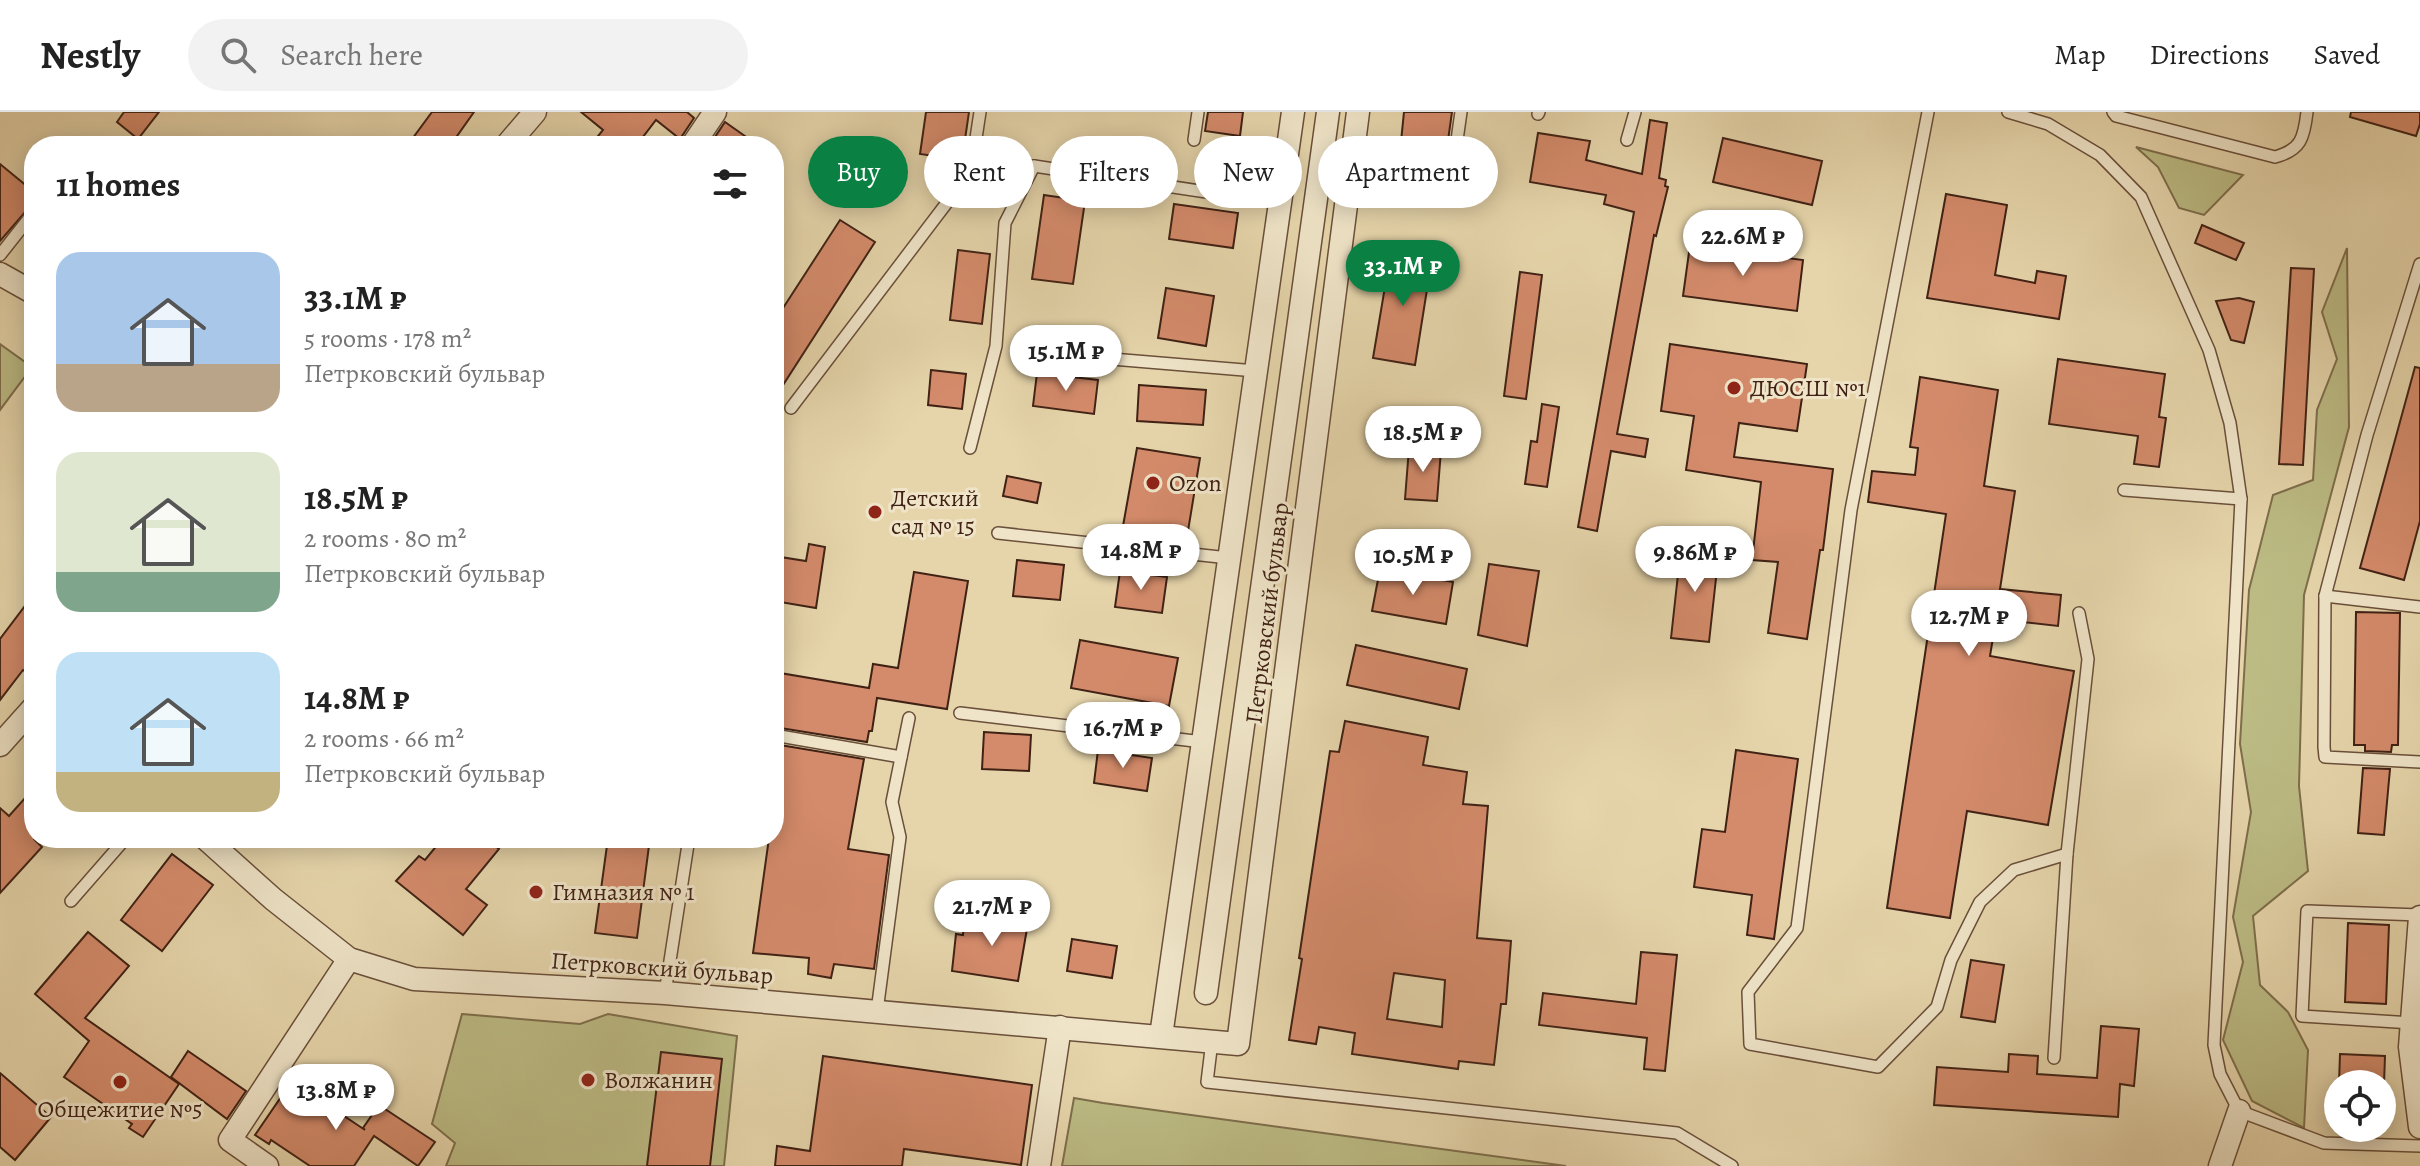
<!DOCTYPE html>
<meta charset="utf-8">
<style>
body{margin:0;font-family:Alegreya,serif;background:#f2f2f2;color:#222;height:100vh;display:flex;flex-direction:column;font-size:30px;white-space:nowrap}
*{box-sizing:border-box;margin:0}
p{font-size:26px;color:#767676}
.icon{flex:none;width:44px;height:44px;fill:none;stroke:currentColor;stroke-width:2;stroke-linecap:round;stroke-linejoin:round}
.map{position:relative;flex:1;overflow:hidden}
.details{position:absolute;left:24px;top:24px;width:760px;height:712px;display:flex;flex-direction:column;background:#fff;border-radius:32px;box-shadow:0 4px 20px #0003}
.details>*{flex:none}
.guide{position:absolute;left:808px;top:24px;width:760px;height:72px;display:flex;gap:16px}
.tools{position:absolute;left:2324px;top:958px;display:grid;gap:16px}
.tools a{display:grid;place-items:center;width:72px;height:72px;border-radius:50%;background:#fff;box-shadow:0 4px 20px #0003;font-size:40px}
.price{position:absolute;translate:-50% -68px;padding:0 18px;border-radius:28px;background:#fff;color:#222;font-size:26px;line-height:52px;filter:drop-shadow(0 2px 4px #0008)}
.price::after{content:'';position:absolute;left:50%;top:48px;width:24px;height:18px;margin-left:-12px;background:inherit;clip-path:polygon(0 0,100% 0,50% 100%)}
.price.current{background:#0b8043;color:#fff}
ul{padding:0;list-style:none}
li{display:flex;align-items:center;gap:24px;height:200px;padding:0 32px}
li span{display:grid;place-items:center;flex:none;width:224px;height:160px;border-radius:24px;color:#555}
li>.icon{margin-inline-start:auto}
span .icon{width:96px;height:96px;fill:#fffc;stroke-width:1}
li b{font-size:34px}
h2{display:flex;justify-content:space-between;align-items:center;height:96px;padding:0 32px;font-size:34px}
.tag{padding:0 28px;border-radius:36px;background:#fff;box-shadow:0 4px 20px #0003;font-size:28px;line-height:72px}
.tag.current{background:#0b8043;color:#fff}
header{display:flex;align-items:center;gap:48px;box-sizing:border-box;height:112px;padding:0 40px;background:#fff;border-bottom:2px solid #e0e0e0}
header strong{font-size:38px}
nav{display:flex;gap:44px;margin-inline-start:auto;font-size:28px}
.search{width:560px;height:72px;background:#f2f2f2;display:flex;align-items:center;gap:20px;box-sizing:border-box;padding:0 28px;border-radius:44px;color:#767676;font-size:30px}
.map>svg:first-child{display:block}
</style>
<header>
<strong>Nestly</strong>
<div class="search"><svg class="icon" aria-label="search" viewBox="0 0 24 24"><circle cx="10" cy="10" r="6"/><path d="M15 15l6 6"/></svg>Search here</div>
<nav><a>Map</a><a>Directions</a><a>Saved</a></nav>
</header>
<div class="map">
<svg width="2420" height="1054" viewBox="0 0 2420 1054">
<rect width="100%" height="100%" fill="#e6d5ab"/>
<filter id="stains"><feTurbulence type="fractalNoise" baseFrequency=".0025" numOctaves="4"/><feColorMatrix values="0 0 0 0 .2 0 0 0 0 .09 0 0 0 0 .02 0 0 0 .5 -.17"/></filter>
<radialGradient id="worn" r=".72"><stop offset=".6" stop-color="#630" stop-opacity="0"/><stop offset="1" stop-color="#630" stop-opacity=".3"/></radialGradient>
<!-- green -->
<g fill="#bcbb84" stroke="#7e6e4c" stroke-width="2">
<path d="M2136,35L2243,63L2204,103L2179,96L2158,55Z"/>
<path d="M2347,136L2349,315L2304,483L2299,674L2308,759L2253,804L2260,873L2288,900L2308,938L2304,1016L2252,989L2223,928L2243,850L2233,805L2251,700L2240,632L2249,478L2273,383L2313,368L2317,298L2337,247L2322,200Z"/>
<path d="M0,232L32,255L0,298Z"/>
<path d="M462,902L580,912L608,902L737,924L724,1054H446L455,1031L432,1012Z"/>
<path d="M1074,986L1103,991L1566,1054H1062Z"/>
</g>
<!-- building -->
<g fill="#d48b6b" stroke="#402215" stroke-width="2" fill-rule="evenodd">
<path d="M124,0H159L138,27L117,10Z"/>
<path d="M432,0H474L450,34H407Z"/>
<path d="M581,0H687L694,6L680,27L656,8L636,34H590L603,18Z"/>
<path d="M926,0H969L962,48L920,42Z"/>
<path d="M1208,0H1243L1240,24L1205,19Z"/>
<path d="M1404,0H1452L1443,64L1398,59Z"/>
<path d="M2351,0H2420V12L2416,24L2350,5Z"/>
<path d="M1650,8L1667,11L1659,66L1666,68L1665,74L1668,75L1656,124L1654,123L1617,322L1648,327L1645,345L1611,339L1597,419L1578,415L1634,100L1604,92L1606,83L1530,70L1538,21L1590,29L1586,48L1642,62Z"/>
<path d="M725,10L759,34H709Z"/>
<path d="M1723,26L1822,49L1812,93L1713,70Z"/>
<path d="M0,52L34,80V90L0,129Z"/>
<path d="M1946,82L2007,93L1995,163L2035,171L2037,159L2066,164L2059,207L1927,186Z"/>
<path d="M1044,83L1085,89L1073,172L1032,167Z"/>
<path d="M1174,92L1238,101L1233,136L1169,127Z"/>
<path d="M840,108L875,130L774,287V210Z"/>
<path d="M2202,113L2244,131L2236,148L2195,131Z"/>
<path d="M1690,133L1803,148L1797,199L1683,184Z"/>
<path d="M958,138L990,142L982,212L950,208Z"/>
<path d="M1391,139L1432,146L1415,253L1373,246Z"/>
<path d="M2291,156L2314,157L2303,353L2279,352Z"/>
<path d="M1520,160L1542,163L1526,287L1504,284Z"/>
<path d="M1166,176L1214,184L1206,234L1158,226Z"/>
<path d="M2239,186L2254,190L2244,231L2231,228L2216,189Z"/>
<path d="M1670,232L1807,252L1797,319L1739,311L1734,345L1833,357L1823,438H1820L1807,527L1768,521L1778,450L1752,448L1761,370L1686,358L1694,304L1661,299Z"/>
<path d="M2058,247L2165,262L2159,305L2166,306L2159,355L2134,352L2138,324L2049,312Z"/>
<path d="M2415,255L2420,256V409L2404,468L2360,456Z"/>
<path d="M931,258L966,262L962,297L928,293Z"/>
<path d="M1037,261L1098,268L1094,302L1033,294Z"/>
<path d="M1920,265L1998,278L1984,374L2015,379L2000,477L2061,483L2058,514L1996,507L1990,544L2074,559L2048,713L1967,699L1950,806L1887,796L1946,402L1868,390L1872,359L1915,363L1918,336L1910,335Z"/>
<path d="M1139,273L1206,278L1203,313L1137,309Z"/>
<path d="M1542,292L1559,295L1547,375L1525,372L1531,329L1537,330Z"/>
<path d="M1137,336L1200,346L1187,425L1123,414Z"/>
<path d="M1409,336L1441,338L1437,389L1405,387Z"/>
<path d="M1007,364L1041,371L1037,391L1003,384Z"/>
<path d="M809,432L825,435L816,496L774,489V444L806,449Z"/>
<path d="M1681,435L1719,439L1709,530L1671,526Z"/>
<path d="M1017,448L1064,453L1060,488L1013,484Z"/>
<path d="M1489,452L1539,459L1527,534L1478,523Z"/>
<path d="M1380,457L1453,470L1446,512L1372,499Z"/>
<path d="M1120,459L1167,465L1162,501L1115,495Z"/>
<path d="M914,460L968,469L947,597L877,586L872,619H869L867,630L774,615V560L869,576L873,552L898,556Z"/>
<path d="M34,482V550L26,560L23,558L0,588V527Z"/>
<path d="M2356,500L2400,501L2398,633H2392L2391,640L2365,639V633H2354Z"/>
<path d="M1080,528L1178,546L1169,594L1071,576Z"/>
<path d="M1356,533L1467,557L1459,597L1347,573Z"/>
<path d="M1345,609L1428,625L1423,653L1467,660L1463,692L1488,694L1477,826L1511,829L1506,892H1501L1494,953L1459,949L1458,957L1352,942L1355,921L1319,915L1316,932L1289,928L1302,847L1299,846L1330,639L1339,640ZM1394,861L1445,868L1442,915L1387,907Z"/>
<path d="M984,620L1031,623L1029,659L982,657Z"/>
<path d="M774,632L864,647L848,737L889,743L874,857L834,852L831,866L808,862L809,846L753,841L769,726H774V694L777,677H774Z"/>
<path d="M1098,638L1152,646L1147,679L1094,671Z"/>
<path d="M1736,638L1798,647L1774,827L1747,823L1752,783L1694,775L1702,717L1725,720Z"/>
<path d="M2363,656L2390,657L2384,723L2358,721Z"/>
<path d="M34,676V727L42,735L0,781V696L9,704Z"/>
<path d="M443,726H485L499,737L466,777L487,793L463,823L396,769L419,744L425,748Z"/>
<path d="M608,726H650L637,826L595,821Z"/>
<path d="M172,742L213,773L162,839L121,808Z"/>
<path d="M1001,800L1029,805L1018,869L952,859L956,822L963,823L964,810L998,814Z"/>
<path d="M2348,811L2389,813L2386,892L2345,890Z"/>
<path d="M88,820L129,854L85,906L179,972L143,1025L129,1016L132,1012L64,965L89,929L35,882Z"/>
<path d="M1072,827L1117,834L1112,866L1067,859Z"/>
<path d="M1641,840L1677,843L1665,959L1644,957L1647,926L1539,913L1543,881L1636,892Z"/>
<path d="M1971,848L2004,853L1995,910L1961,905Z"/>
<path d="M2101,914L2139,917L2134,974L2120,972L2118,1005L1934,993L1937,955L2008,960L2009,942L2038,944L2037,962L2097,966Z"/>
<path d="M188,939L246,979L227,1007L171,965Z"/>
<path d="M661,940L722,947L710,1054H647Z"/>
<path d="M2340,942L2385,944L2384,972H2339Z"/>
<path d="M823,944L1032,973L1021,1053L904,1037L902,1054H775L777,1034L810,1039Z"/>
<path d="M0,961L51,1005L15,1048L0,1035Z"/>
<path d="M292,969L365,1018L363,1016L379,993L435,1030L418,1054L374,1024L354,1054H310L271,1028L269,1032L255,1023Z"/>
</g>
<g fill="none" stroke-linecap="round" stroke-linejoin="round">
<!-- lane casing -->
<g stroke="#6a4f3a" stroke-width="14">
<g id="lane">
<path d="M1928,0L1851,398L1797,816L1748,880L1750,932L1878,955L1937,895L1951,848L1980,790L2014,758L2067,742"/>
<path d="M2008,0L2048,12L2100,43L2141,85L2209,238L2230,311L2241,387L2214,933L2220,962L2239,999L2324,1031L2420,1034"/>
<path d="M2113,0L2116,4L2275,45C2301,38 2304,26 2307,0"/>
<path d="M1538,2L1539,0"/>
<path d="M1194,28L1198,0"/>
<path d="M1627,28L1635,0"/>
<path d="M971,59L980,0"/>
<path d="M1349,66L1450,77L1461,0"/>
<path d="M0,143L34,100"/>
<path d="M2420,152L2367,323L2325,484L2324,635L2325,645L2420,650"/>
<path d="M1040,241L1256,259"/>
<path d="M791,296L971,59L1034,54L1279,91"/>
<path d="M970,336L996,234L1005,111L1034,54"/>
<path d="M2124,378L2241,387"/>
<path d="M998,421L1229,446"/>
<path d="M2325,484L2420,495"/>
<path d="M960,601L1203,630"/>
<path d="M774,623L901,645"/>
<path d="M71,789L126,726"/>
<path d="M665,881L689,726"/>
<path d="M877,899L900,725L892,690L909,606"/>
<path d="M2412,911L2302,904L2307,799L2420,803"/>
<path d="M1212,929L1207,970L1677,1021L1732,1054"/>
<path d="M2054,946L2067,742L2088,547L2079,501"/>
</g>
</g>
<!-- street casing -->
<g stroke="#6a4f3a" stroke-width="25">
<g id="street">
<path d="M506,34L535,0"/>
<path d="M692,34L715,0"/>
<path d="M0,162L34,181"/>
<path d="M0,633L34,595"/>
<path d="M205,726L273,787L349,847L414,867L665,881L1238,932L1358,0"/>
<path d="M2420,805L2410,935L2420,1015"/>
<path d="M1206,881L1328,0"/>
<path d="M1161,924L1293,0"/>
<path d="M267,1054L230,1028L349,847"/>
<path d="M1039,1054L1060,915"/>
<path d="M2220,1054L2239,999"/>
</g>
</g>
<!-- lane -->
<use href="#lane" stroke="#efe4c8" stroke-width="11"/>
<!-- street -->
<use href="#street" stroke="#efe4c8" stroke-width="22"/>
</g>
<!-- markers -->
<g fill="#8f2418" stroke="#efe4c8" stroke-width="3">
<circle cx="1734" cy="276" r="8"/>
<circle cx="1153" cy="371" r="8"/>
<circle cx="875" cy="400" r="8"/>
<circle cx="536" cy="780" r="8"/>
<circle cx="588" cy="968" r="8"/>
<circle cx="120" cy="970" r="8"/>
</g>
<g text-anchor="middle" stroke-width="6" stroke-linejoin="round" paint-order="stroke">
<!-- poi labels -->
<g font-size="24" fill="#402215" stroke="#efe4c8" text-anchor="start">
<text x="1750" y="284">ДЮСШ №1</text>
<text x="1169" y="379">Ozon</text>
<text x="891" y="394">Детский<tspan x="891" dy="28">сад № 15</tspan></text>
<text x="552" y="788">Гимназия № 1</text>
<text x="604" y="976">Волжанин</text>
<text x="120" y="1005" text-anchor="middle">Общежитие №5</text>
</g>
<!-- street labels -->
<g font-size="24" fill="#402215" stroke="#efe4c8">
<text transform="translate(1267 501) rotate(-83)" y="8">Петрковский бульвар</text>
<text transform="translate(662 856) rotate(4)" y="8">Петрковский бульвар</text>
</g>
</g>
<rect width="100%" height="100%" filter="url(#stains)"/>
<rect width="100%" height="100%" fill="url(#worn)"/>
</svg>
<div class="tools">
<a><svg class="icon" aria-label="locate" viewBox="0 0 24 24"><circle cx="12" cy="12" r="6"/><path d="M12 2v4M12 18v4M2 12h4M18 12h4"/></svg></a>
</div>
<b class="price" style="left:1743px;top:166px">22.6M ₽</b>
<b class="price current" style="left:1403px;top:196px">33.1M ₽</b>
<b class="price" style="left:1066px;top:281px">15.1M ₽</b>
<b class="price" style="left:1423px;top:362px">18.5M ₽</b>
<b class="price" style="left:1141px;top:480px">14.8M ₽</b>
<b class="price" style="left:1695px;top:482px">9.86M ₽</b>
<b class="price" style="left:1413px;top:485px">10.5M ₽</b>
<b class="price" style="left:1969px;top:546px">12.7M ₽</b>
<b class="price" style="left:1123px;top:658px">16.7M ₽</b>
<b class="price" style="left:992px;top:836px">21.7M ₽</b>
<b class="price" style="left:336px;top:1020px">13.8M ₽</b>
<div class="guide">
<a class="tag current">Buy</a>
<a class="tag">Rent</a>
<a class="tag">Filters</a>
<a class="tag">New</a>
<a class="tag">Apartment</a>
</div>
<section class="details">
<h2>11 homes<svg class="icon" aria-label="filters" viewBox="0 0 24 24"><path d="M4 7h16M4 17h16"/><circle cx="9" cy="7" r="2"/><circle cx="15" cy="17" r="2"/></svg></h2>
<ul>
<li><span style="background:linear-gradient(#a9c7e8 70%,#b9a48a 0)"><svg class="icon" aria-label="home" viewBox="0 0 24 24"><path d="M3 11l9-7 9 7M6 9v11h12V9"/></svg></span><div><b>33.1M ₽</b><p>5 rooms · 178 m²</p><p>Петрковский бульвар</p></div></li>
<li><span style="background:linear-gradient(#dfe7d0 75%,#7fa58c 0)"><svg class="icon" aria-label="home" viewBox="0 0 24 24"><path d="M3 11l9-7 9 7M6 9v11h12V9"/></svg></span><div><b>18.5M ₽</b><p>2 rooms · 80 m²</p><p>Петрковский бульвар</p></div></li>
<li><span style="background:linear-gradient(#bfe0f5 75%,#c2b280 0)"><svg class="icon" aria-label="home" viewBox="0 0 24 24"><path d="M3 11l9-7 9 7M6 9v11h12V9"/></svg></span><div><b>14.8M ₽</b><p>2 rooms · 66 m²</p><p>Петрковский бульвар</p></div></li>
</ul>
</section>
</div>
